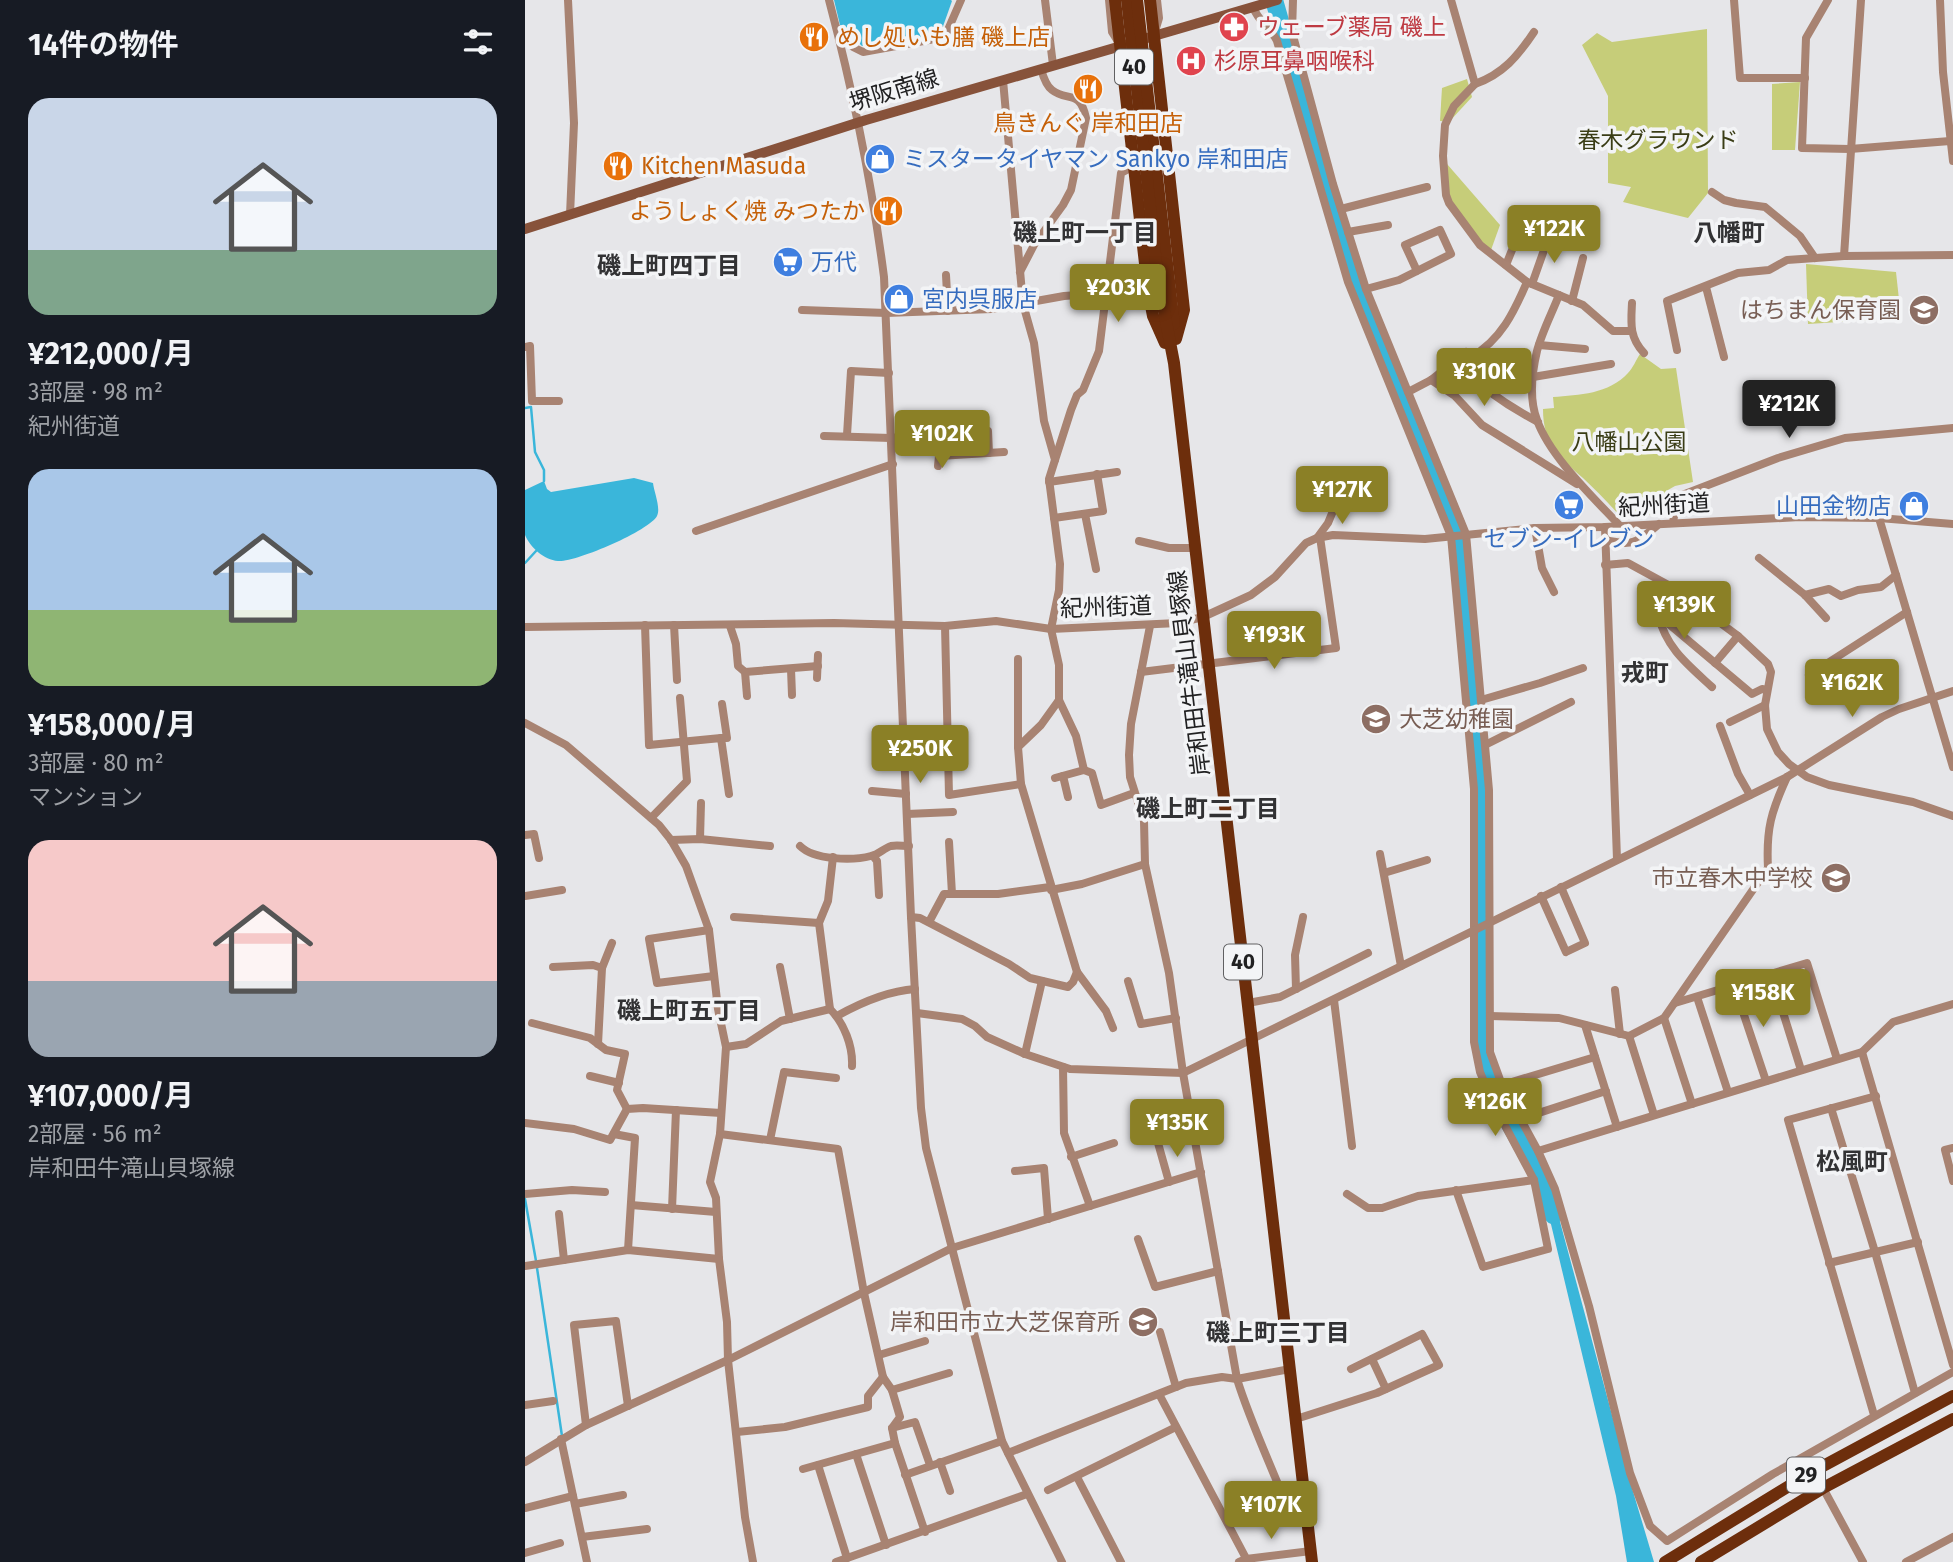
<!DOCTYPE html>
<html lang="ja">
<meta charset="utf-8">
<style>
body{margin:0;font-family:"Fira Sans","Noto Sans JP",sans-serif;background:#242831;color:#f1f3f6;height:100vh;display:flex;flex-direction:column;font-size:26px;white-space:nowrap}
*{box-sizing:border-box;margin:0}
p{font-size:23px;color:#9ea1a6}
.icon{flex:none;width:38px;height:38px;fill:none;stroke:currentColor;stroke-width:2;stroke-linecap:round;stroke-linejoin:round}
.map{position:relative;flex:1;overflow:hidden}
.sheet{display:flex;flex-direction:column;background:#171b24;width:525px}
.sheet>*{flex:none}
.price{position:absolute;translate:-50% -60px;padding:0 16px;border-radius:7px;background:#8b8026;color:#fff;font-size:23px;line-height:46px;filter:drop-shadow(0 2px 4px #0008)}
.price::after{content:'';position:absolute;left:50%;top:42px;width:21px;height:16px;margin-left:-10px;background:inherit;clip-path:polygon(0 0,100% 0,50% 100%)}
.price.on{background:#222;color:#fff}
ul{padding:0;list-style:none}
li{display:grid;align-content:center;gap:14px;height:371px;padding:0 28px}
li span{display:grid;place-items:center;height:217px;border-radius:21px;color:#555}
li>.icon{margin-inline-start:auto}
span .icon{width:126px;height:126px;fill:#fffc;stroke-width:1}
li b{font-size:30px}
h2{display:flex;justify-content:space-between;align-items:center;height:84px;padding:0 28px;font-size:30px}
main{display:flex;flex:1;min-height:0}
.map>svg:first-child{display:block}
</style>
<main>
<section class="sheet">
<h2>14件の物件<svg class="icon" aria-label="filters" viewBox="0 0 24 24"><path d="M4 7h16M4 17h16"/><circle cx="9" cy="7" r="2"/><circle cx="15" cy="17" r="2"/></svg></h2>
<ul>
<li><span style="background:linear-gradient(#c9d6e8 70%,#7fa58c 0)"><svg class="icon" aria-label="home" viewBox="0 0 24 24"><path d="M3 11l9-7 9 7M6 9v11h12V9"/></svg></span><div><b>¥212,000/月</b><p>3部屋 · 98 m²</p><p>紀州街道</p></div></li>
<li><span style="background:linear-gradient(#a9c7e8 65%,#8fb573 0)"><svg class="icon" aria-label="home" viewBox="0 0 24 24"><path d="M3 11l9-7 9 7M6 9v11h12V9"/></svg></span><div><b>¥158,000/月</b><p>3部屋 · 80 m²</p><p>マンション</p></div></li>
<li><span style="background:linear-gradient(#f6c9c9 65%,#9aa5b1 0)"><svg class="icon" aria-label="home" viewBox="0 0 24 24"><path d="M3 11l9-7 9 7M6 9v11h12V9"/></svg></span><div><b>¥107,000/月</b><p>2部屋 · 56 m²</p><p>岸和田牛滝山貝塚線</p></div></li>
</ul>
</section>
<div class="map">
<svg width="1428" height="1562" viewBox="0 0 1428 1562">
<rect width="100%" height="100%" fill="#e6e6e9"/>
<!-- green -->
<g fill="#c6cd79">
<path d="M1182,29L1183,193L1163,218L1098,202L1106,187L1083,183V96L1057,45L1072,33L1087,42Z"/>
<path d="M942,79L947,97L924,122L915,121L917,88Z"/>
<path d="M1275,82L1270,150H1247V84Z"/>
<path d="M922,164L975,225L966,250C953,240 926,208 923,192C922,183 922,173 922,164Z"/>
<path d="M1281,264L1371,272L1376,318L1283,324Z"/>
<path d="M1115,354L1136,369L1151,368L1168,482L1150,486L1143,490L1144,512L1097,518C1084,504 1072,491 1058,478C1034,457 1018,444 1018,409L1029,408L1028,397C1054,395 1084,394 1103,373C1108,368 1111,360 1115,354Z"/>
</g>
<!-- water -->
<g fill="#3ab6da">
<path d="M309,0H426L427,1L416,32L409,36L337,46L315,25Z"/>
<path d="M109,478L128,483C129,492 136,508 132,516C124,531 49,563 33,561C19,560 5,547 0,535V490L19,481L22,489L26,492Z"/>
<path d="M1027,1192L1104,1478L1129,1562H1102L1091,1496L1019,1195Z"/>
</g>
<g fill="none" stroke-linecap="round" stroke-linejoin="round">
<!-- stream -->
<g stroke="#3ab6da" stroke-width="2.5">
<path d="M0,408L6,407L10,452L19,470V481"/>
<path d="M0,563L11,551"/>
<path d="M0,1199L11,1261"/>
<path d="M12,1268L37,1436"/>
</g>
<!-- river -->
<path stroke="#3ab6da" stroke-width="18" d="M749,0L827,273L932,527L935,541C944,656 958,771 959,885C959,928 957,970 957,1013C958,1031 957,1052 962,1071C976,1122 1015,1163 1028,1215"/>
<!-- minor -->
<g stroke="#a88372" stroke-width="8">
<path d="M43,0L49,123L45,215"/>
<path d="M304,0C328,91 347,184 359,277L386,917L396,1108L401,1148L477,1441L537,1562"/>
<path d="M520,0L528,65"/>
<path d="M584,0L587,32L592,40"/>
<path d="M768,0L767,32L808,184L841,289L941,534L964,790L965,1052L977,1085L1013,1151L1030,1189L1064,1306L1105,1473L1125,1526L1142,1541L1248,1474L1428,1372"/>
<path d="M926,0L950,84L929,106L920,125L918,156L921,195L924,203L955,245L1002,282L1058,305L1088,331H1106"/>
<path d="M1209,0L1215,78H1280"/>
<path d="M1303,0L1281,38L1277,148L1325,149L1425,141"/>
<path d="M1415,0L1418,72L1428,161"/>
<path d="M728,7C734,23 744,25 752,41L823,282L926,536L949,789V1042L955,1072L968,1103L1009,1180L1023,1249L958,1267L931,1190"/>
<path d="M312,28L328,47L338,52L415,38L422,32L436,0"/>
<path d="M631,28L634,18L632,0"/>
<path d="M478,80L498,304L509,343L519,421L530,460L524,479L535,564L534,590L526,629L534,665V700L516,725L493,747L496,784L552,972L581,1011L588,1028"/>
<path d="M950,84C978,74 993,56 1009,32"/>
<path d="M1187,192L1199,200L1211,203L1240,207L1275,236L1290,258"/>
<path d="M816,209L902,187"/>
<path d="M823,232L863,225"/>
<path d="M1319,256L1336,0"/>
<path d="M981,265L991,240"/>
<path d="M495,272L509,245L538,205L546,190L561,118C555,89 542,102 527,90C521,86 518,76 516,69"/>
<path d="M421,275L423,311"/>
<path d="M1007,284L1024,236"/>
<path d="M1181,287L1199,357"/>
<path d="M841,289L874,280L926,254L915,230L880,245L892,271"/>
<path d="M1034,295C1027,313 1017,332 1012,351C1007,372 1004,399 1012,420C1025,457 1069,498 1095,526"/>
<path d="M1047,301L1058,258"/>
<path d="M1107,303C1106,323 1104,337 1119,353"/>
<path d="M277,310L361,313L467,309L539,296L623,290"/>
<path d="M1014,345L1060,349"/>
<path d="M0,347L5,346L7,401H34"/>
<path d="M1152,350L1142,301L1213,273L1244,270L1262,260L1319,256L1428,255"/>
<path d="M929,362C955,387 981,405 1013,422"/>
<path d="M1008,377L1086,364"/>
<path d="M906,380L930,396L957,425L1052,484"/>
<path d="M883,392L906,380L941,352L946,357C976,340 989,312 1002,282"/>
<path d="M463,431L464,453"/>
<path d="M322,435L326,371L364,373"/>
<path d="M299,436L366,438L410,433L414,456L479,452"/>
<path d="M530,460L546,410L552,395L558,390L574,351L596,173L609,166"/>
<path d="M413,466L414,456"/>
<path d="M524,482L592,472"/>
<path d="M560,514L571,569"/>
<path d="M529,518L578,511L572,474"/>
<path d="M1354,518L1428,767"/>
<path d="M1148,523L1152,497L1253,458L1320,438L1428,428"/>
<path d="M1080,527L1092,859"/>
<path d="M1010,528L1017,568L1029,592"/>
<path d="M171,531L368,464"/>
<path d="M792,538L803,523L813,499"/>
<path d="M1080,540C1109,547 1112,542 1134,524"/>
<path d="M614,541L644,548H670"/>
<path d="M1234,558L1280,595L1301,618"/>
<path d="M1080,565L1103,563L1147,587L1213,636L1243,664L1246,672L1240,705L1242,729L1253,752L1264,764L1282,777L1304,785L1388,802L1428,816"/>
<path d="M1147,587L1133,615C1142,649 1162,664 1187,687"/>
<path d="M1280,595L1304,589L1316,596L1333,590L1356,587L1371,575"/>
<path d="M1133,615L1227,694L1237,689L1242,690"/>
<path d="M120,625L124,745L196,738L204,794"/>
<path d="M149,625L152,680"/>
<path d="M205,626L211,644L213,666L220,672L293,666"/>
<path d="M420,626L424,795L496,784"/>
<path d="M625,626L606,724L604,755L605,777L619,821L620,864L644,973L658,1073L712,1379C726,1424 747,1467 764,1512L783,1521"/>
<path d="M0,627L309,623L420,626L471,621L526,629L653,623L678,617L726,595L750,577L781,543L792,538L808,535L900,539L1010,528L1080,527L1275,517L1354,518L1428,524"/>
<path d="M493,659V747"/>
<path d="M1190,663L1213,636"/>
<path d="M266,669L267,695"/>
<path d="M220,672L222,696"/>
<path d="M616,672L811,648L795,537"/>
<path d="M1284,675L1382,612"/>
<path d="M292,678L293,655"/>
<path d="M534,700L551,736L559,770"/>
<path d="M956,700L1015,683L1058,668"/>
<path d="M1205,722L1240,705"/>
<path d="M0,723L41,745L134,825L146,840L161,866L184,930L193,1009L201,1047L195,1134L185,1182L191,1198L194,1259L202,1322L203,1360L220,1517L228,1562"/>
<path d="M1195,726L1213,774L1225,795"/>
<path d="M196,738H202L197,704"/>
<path d="M962,744L1046,702"/>
<path d="M538,776L543,797"/>
<path d="M530,778L559,770L567,773L576,805L609,793"/>
<path d="M347,791L381,794"/>
<path d="M382,814L428,812"/>
<path d="M126,818L162,781L155,698"/>
<path d="M0,835L9,834L14,858"/>
<path d="M175,839L176,803"/>
<path d="M146,840L175,839L245,846"/>
<path d="M424,842L427,894"/>
<path d="M275,846C289,860 327,861 346,856C353,855 359,848 366,846C371,845 378,846 384,846"/>
<path d="M855,854L876,966"/>
<path d="M348,856L352,861L354,895"/>
<path d="M308,857L303,901L294,923L305,1009C319,1023 328,1046 327,1066"/>
<path d="M859,873L902,860"/>
<path d="M526,890L557,884L620,864"/>
<path d="M0,896L37,890"/>
<path d="M1016,896L1041,952L1060,943L1036,887"/>
<path d="M209,917L294,923"/>
<path d="M386,917L395,918L484,964L505,978L543,987L548,982L552,972"/>
<path d="M404,922L419,894H473L525,887"/>
<path d="M184,930L124,939L132,983L189,976"/>
<path d="M28,967L68,965L77,968"/>
<path d="M255,967L265,1019"/>
<path d="M1246,974L1276,1070"/>
<path d="M603,981L616,1024L651,1018"/>
<path d="M1209,985L1241,1081"/>
<path d="M771,989L770,955L778,917"/>
<path d="M1090,990L1095,1034"/>
<path d="M1172,997L1203,1092"/>
<path d="M809,1000L827,1146"/>
<path d="M723,1003L755,997L843,953"/>
<path d="M1150,1003L1282,963L1312,1059"/>
<path d="M392,1013L437,1019L450,1026L462,1037L500,1054L545,1069L658,1073L1262,777L1357,717L1374,709L1428,691"/>
<path d="M312,1016C337,1002 362,991 390,989"/>
<path d="M965,1016L1034,1018L1104,1036L1139,1018L1243,868C1241,829 1246,812 1262,777"/>
<path d="M1139,1018L1167,1104"/>
<path d="M7,1023L65,1038L81,1050L100,1054L92,1090L102,1109"/>
<path d="M1060,1025L1092,1127"/>
<path d="M1104,1036L1129,1115"/>
<path d="M73,1044L77,968L87,943"/>
<path d="M201,1047L221,1044L256,1021L305,1009"/>
<path d="M1337,1052L1428,1365"/>
<path d="M500,1054L517,981"/>
<path d="M538,1067L539,1133L565,1206"/>
<path d="M65,1076L94,1083"/>
<path d="M977,1085L1070,1057"/>
<path d="M1306,1108L1350,1252L1390,1393"/>
<path d="M995,1119L1081,1091"/>
<path d="M0,1123L49,1129L85,1140L102,1109L118,1108L196,1113"/>
<path d="M89,1134L110,1138L103,1250"/>
<path d="M195,1134L313,1149L339,1293L358,1377L367,1390L375,1417L367,1428L370,1443L400,1532"/>
<path d="M245,1140L259,1072L311,1078"/>
<path d="M633,1143L644,1182"/>
<path d="M1428,1148L1420,1150L1428,1181"/>
<path d="M1013,1151L1337,1052L1368,1022L1428,1004"/>
<path d="M546,1157L589,1143"/>
<path d="M490,1171L519,1168L523,1219"/>
<path d="M0,1194L47,1190L80,1192"/>
<path d="M822,1194L843,1208H857L893,1196L1009,1180"/>
<path d="M106,1205L191,1212"/>
<path d="M147,1209L151,1110"/>
<path d="M34,1214L39,1260"/>
<path d="M613,1239L630,1287L693,1271"/>
<path d="M1304,1263L1393,1242"/>
<path d="M0,1266L103,1250L194,1259"/>
<path d="M635,1332L651,1387"/>
<path d="M354,1355L400,1341"/>
<path d="M847,1359L861,1389"/>
<path d="M367,1390L424,1373"/>
<path d="M634,1394L723,1562"/>
<path d="M0,1405L28,1401"/>
<path d="M1349,1415L1263,1120L1351,1096"/>
<path d="M771,1419L852,1393L914,1365L897,1334L826,1369"/>
<path d="M61,1425L49,1325L91,1321L103,1406"/>
<path d="M367,1428L390,1422L405,1465"/>
<path d="M212,1432L260,1427L343,1407V1396L358,1377"/>
<path d="M36,1439L62,1562"/>
<path d="M483,1453L661,1383L697,1377L712,1379L765,1369"/>
<path d="M331,1454L361,1545"/>
<path d="M0,1462L61,1425L203,1360L427,1248L676,1172"/>
<path d="M415,1462L425,1491"/>
<path d="M293,1465L322,1558"/>
<path d="M278,1469L370,1443"/>
<path d="M380,1475L477,1441"/>
<path d="M552,1477L596,1562"/>
<path d="M1298,1488L1338,1562"/>
<path d="M523,1490L651,1427"/>
<path d="M50,1504L98,1495"/>
<path d="M0,1508L48,1496"/>
<path d="M57,1537L122,1529"/>
<path d="M0,1553L35,1543"/>
<path d="M311,1562L502,1494"/>
<path d="M714,1562L721,1559L786,1551"/>
<path d="M1381,1562L1428,1537"/>
</g>
<!-- secondary -->
<g stroke="#87523a" stroke-width="10">
<path d="M622,38L752,0"/>
<path d="M0,229L341,120L603,44"/>
</g>
<!-- primary -->
<g stroke="#6d2e0c" stroke-width="12">
<path d="M590,0L623,290L628,316L640,343"/>
<path d="M625,0L659,310L651,339"/>
<path d="M627,133L649,324"/>
<path d="M617,134L633,280L649,363L787,1562"/>
<path d="M1140,1562L1287,1472L1428,1396"/>
<path d="M1176,1562L1298,1488L1428,1419"/>
</g>
<!-- primary-bridge -->
<g stroke="#6d2e0c" stroke-width="12">
<path d="M602,0L617,134"/>
<path d="M612,0L627,133"/>
</g>
</g>
<!-- icons -->
<defs>
<g id="pharmacy-disc" transform="scale(1.575)"><circle r="9.5" fill="#e0444e" stroke="#f3f4f6"/><path d="M-2-6h4v4h4v4h-4v4h-4v-4h-4v-4h4Z" fill="#fff"/></g>
<g id="restaurant-disc" transform="scale(1.575)"><circle r="9.5" fill="#e8710a" stroke="#f3f4f6"/><path d="M-5-6h1v4h1v-4h1v4h1v-4h1v5L-1.5 .5V6h-2V.5L-5-1ZM5-6V6H3V1.5H1.5Q1.5-4 5-6Z" fill="#fff"/></g>
<g id="hospital-disc" transform="scale(1.575)"><circle r="9.5" fill="#e0444e" stroke="#f3f4f6"/><path d="M-5-5h3v3.5h4V-5h3V5h-3V1.5h-4V5h-3Z" fill="#fff"/></g>
<g id="shop-disc" transform="scale(1.575)"><circle r="9.5" fill="#3f7fe0" stroke="#f3f4f6"/><path d="M-5-2.5h2.3a2.7 3.5 0 0 1 5.4 0H5L5.5 6h-11ZM-1.5-2.5h3a1.5 2.3 0 0 0-3 0Z" fill="#fff"/></g>
<g id="supermarket-disc" transform="scale(1.575)"><circle r="9.5" fill="#3f7fe0" stroke="#f3f4f6"/><path d="M-6-5.5h2.5l.6 2H6L4.5 2H-2.5L-4.4-4H-6ZM-1.5 3.2a1.3 1.3 0 1 0 .1 0ZM3 3.2a1.3 1.3 0 1 0 .1 0Z" fill="#fff"/></g>
<g id="school-disc" transform="scale(1.575)"><circle r="9.5" fill="#8d6e63" stroke="#f3f4f6"/><path d="M0-5L7-2L0 1L-7-2ZM-4 1L0 2.5L4 1V4Q0 6-4 4Z" fill="#fff"/></g>
</defs>
<g fill-rule="evenodd">
<use href="#pharmacy-disc" x="709" y="27"/>
<use href="#restaurant-disc" x="289" y="37"/>
<use href="#hospital-disc" x="666" y="61"/>
<use href="#restaurant-disc" x="563" y="89"/>
<use href="#shop-disc" x="355" y="159"/>
<use href="#restaurant-disc" x="93" y="166"/>
<use href="#restaurant-disc" x="363" y="211"/>
<use href="#supermarket-disc" x="263" y="262"/>
<use href="#shop-disc" x="374" y="299"/>
<use href="#school-disc" x="1399" y="310"/>
<use href="#supermarket-disc" x="1044" y="505"/>
<use href="#shop-disc" x="1389" y="506"/>
<use href="#school-disc" x="851" y="719"/>
<use href="#school-disc" x="1311" y="878"/>
<use href="#school-disc" x="618" y="1322"/>
</g>
<g text-anchor="middle" stroke-width="7" stroke-linejoin="round" paint-order="stroke">
<!-- shield labels -->
<g fill="#f3f4f6" stroke="#606062" stroke-width="2">
<rect x="590" y="49.5" width="38" height="35" rx="5"/>
<rect x="699" y="944.5" width="38" height="35" rx="5"/>
<rect x="1262" y="1457.5" width="38" height="35" rx="5"/>
</g>
<g font-size="21" font-weight="bold" fill="#212122">
<text x="609" y="74">40</text>
<text x="718" y="969">40</text>
<text x="1281" y="1482">29</text>
</g>
<!-- health labels -->
<g font-size="23" fill="#be3a42" stroke="#f3f4f6" text-anchor="start">
<text x="732" y="35">ウェーブ薬局 磯上</text>
<text x="689" y="69">杉原耳鼻咽喉科</text>
</g>
<!-- food labels -->
<g font-size="23" fill="#c56008" stroke="#f3f4f6" text-anchor="start">
<text x="312" y="45">めし処いも膳 磯上店</text>
<text x="563" y="131" text-anchor="middle">鳥きんぐ 岸和田店</text>
<text x="116" y="174">Kitchen Masuda</text>
<text x="340" y="219" text-anchor="end">ようしょく焼 みつたか</text>
</g>
<!-- street labels -->
<g font-size="23" fill="#212122" stroke="#f3f4f6">
<text transform="translate(369 90) rotate(-17)" y="8">堺阪南線</text>
<text transform="translate(1139 505) rotate(-3)" y="8">紀州街道</text>
<text transform="translate(581 607) rotate(-2)" y="8">紀州街道</text>
<text transform="translate(664 673) rotate(-97)" y="8">岸和田牛滝山貝塚線</text>
</g>
<!-- park labels -->
<g font-size="23" fill="#3a3d16" stroke="#f3f4f6">
<text x="1133" y="148">春木グラウンド</text>
<text x="1104" y="450">八幡山公園</text>
</g>
<!-- shop labels -->
<g font-size="23" fill="#366cbe" stroke="#f3f4f6" text-anchor="start">
<text x="378" y="167">ミスタータイヤマン Sankyo 岸和田店</text>
<text x="286" y="270">万代</text>
<text x="397" y="307">宮内呉服店</text>
<text x="1366" y="514" text-anchor="end">山田金物店</text>
<text x="1044" y="547" text-anchor="middle">セブン-イレブン</text>
</g>
<!-- education labels -->
<g font-size="23" fill="#785e54" stroke="#f3f4f6" text-anchor="end">
<text x="1376" y="318">はちまん保育園</text>
<text x="874" y="727" text-anchor="start">大芝幼稚園</text>
<text x="1288" y="886">市立春木中学校</text>
<text x="595" y="1330">岸和田市立大芝保育所</text>
</g>
<!-- neighbourhood labels -->
<g font-size="24" font-weight="bold" fill="#323234" stroke="#f3f4f6">
<text x="560" y="241">磯上町一丁目</text>
<text x="1204" y="241">八幡町</text>
<text x="144" y="274">磯上町四丁目</text>
<text x="1120" y="681">戎町</text>
<text x="683" y="817">磯上町二丁目</text>
<text x="164" y="1019">磯上町五丁目</text>
<text x="1327" y="1170">松風町</text>
<text x="753" y="1341">磯上町三丁目</text>
</g>
</g>
</svg>
<b class="price" style="left:1029px;top:265px">¥122K</b>
<b class="price" style="left:593px;top:324px">¥203K</b>
<b class="price" style="left:959px;top:408px">¥310K</b>
<b class="price on" style="left:1264px;top:440px">¥212K</b>
<b class="price" style="left:417px;top:470px">¥102K</b>
<b class="price" style="left:817px;top:526px">¥127K</b>
<b class="price" style="left:1159px;top:641px">¥139K</b>
<b class="price" style="left:749px;top:671px">¥193K</b>
<b class="price" style="left:1327px;top:719px">¥162K</b>
<b class="price" style="left:395px;top:785px">¥250K</b>
<b class="price" style="left:1238px;top:1029px">¥158K</b>
<b class="price" style="left:970px;top:1138px">¥126K</b>
<b class="price" style="left:652px;top:1159px">¥135K</b>
<b class="price" style="left:746px;top:1541px">¥107K</b>
</div>
</main>
